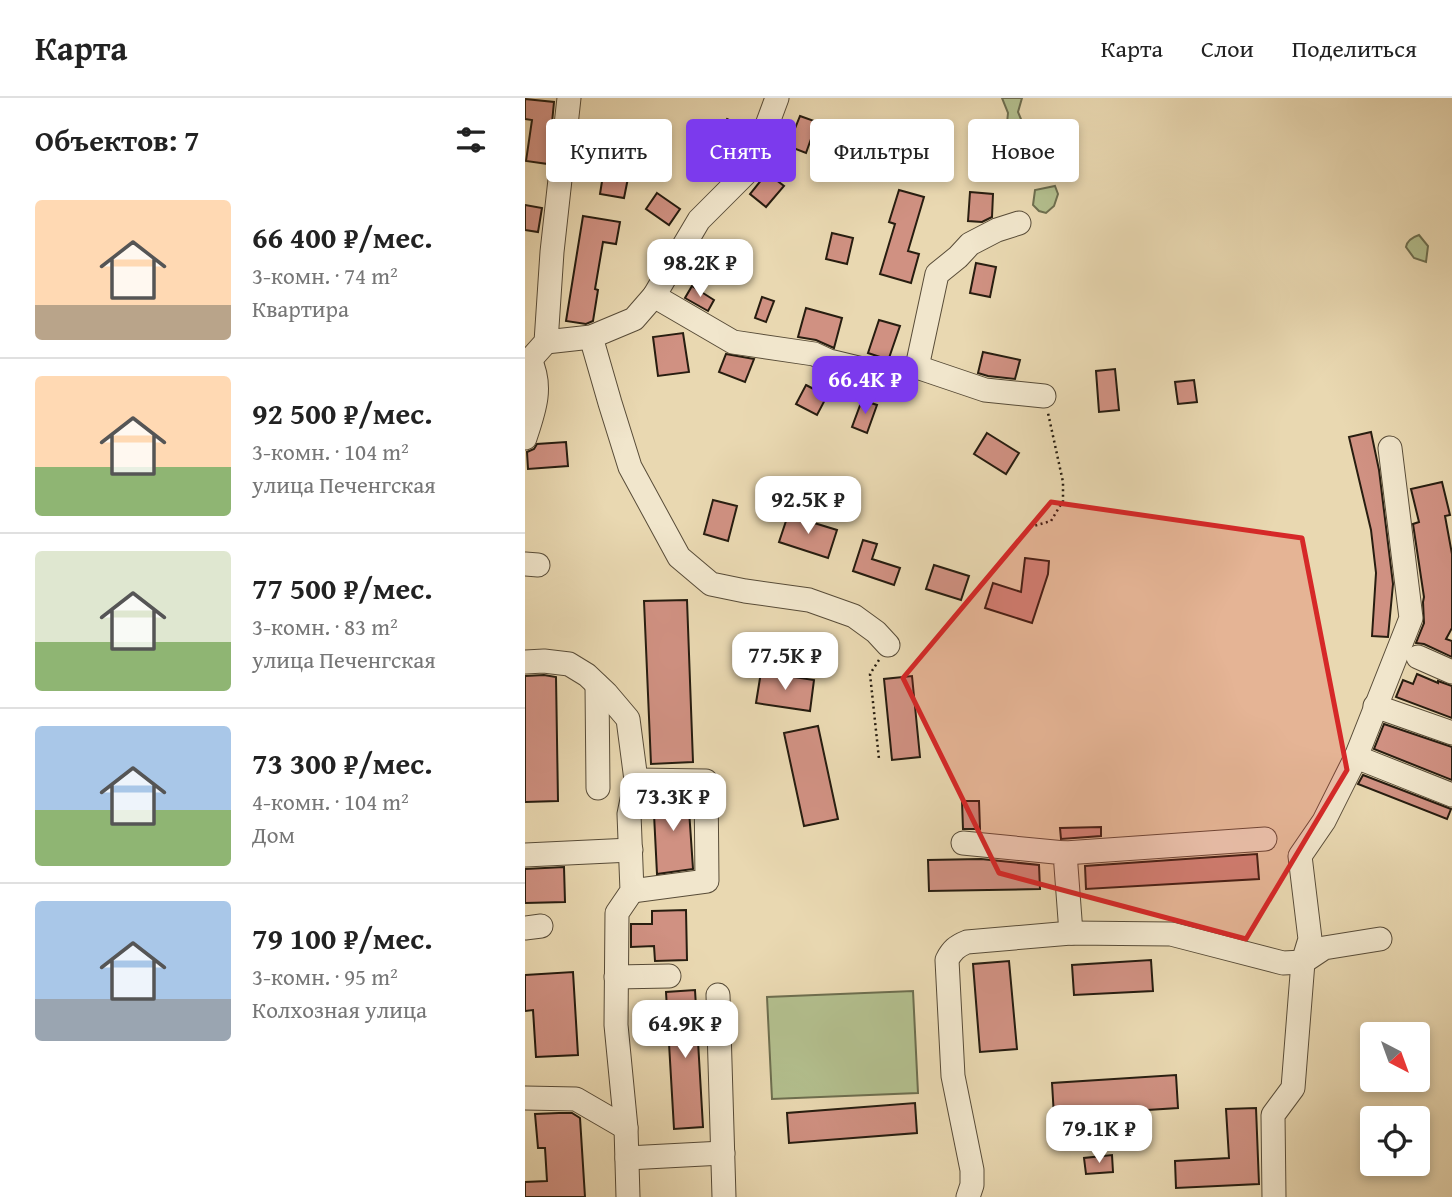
<!DOCTYPE html>
<html lang="ru">
<meta charset="utf-8">
<style>
body{margin:0;font-family:"Gentium Book Plus",serif;background:#f2f2f2;color:#222;height:100vh;display:flex;flex-direction:column;font-size:26px;white-space:nowrap}
*{box-sizing:border-box;margin:0}
p{font-size:23px;color:#767676}
.icon{flex:none;width:38px;height:38px;fill:none;stroke:currentColor;stroke-width:2;stroke-linecap:round;stroke-linejoin:round}
.map{position:relative;flex:1;overflow:hidden}
.details{display:flex;flex-direction:column;background:#fff;width:525px}
.details>*{flex:none}
.banner{position:absolute;left:21px;top:21px;width:665px;height:63px;display:flex;gap:14px}
.needle{width:46px;rotate:139deg}
.fabs{position:absolute;left:835px;top:924px;display:grid;gap:14px}
.fabs a{display:grid;place-items:center;width:70px;height:70px;border-radius:7px;background:#fff;box-shadow:0 4px 10px #0003;font-size:35px}
.price{position:absolute;translate:-50% -60px;padding:0 16px;border-radius:14px;background:#fff;color:#222;font-size:23px;line-height:46px;filter:drop-shadow(0 2px 4px #0008)}
.price::after{content:'';position:absolute;left:50%;top:42px;width:21px;height:16px;margin-left:-10px;background:inherit;clip-path:polygon(0 0,100% 0,50% 100%)}
.price.current{background:#7c3aed;color:#fff}
ul{padding:0;list-style:none}
li{display:flex;align-items:center;gap:21px;height:175px;padding:0 35px}
li+li{border-top:2px solid #e0e0e0}
li span{display:grid;place-items:center;flex:none;width:196px;height:140px;border-radius:7px;color:#555}
li>.icon{margin-inline-start:auto}
span .icon{width:84px;height:84px;fill:#fffc;stroke-width:1}
li b{font-size:30px}
h2{display:flex;justify-content:space-between;align-items:center;height:84px;padding:0 35px;font-size:30px}
.pill{padding:0 24px;border-radius:7px;background:#fff;box-shadow:0 4px 10px #0003;font-size:24px;line-height:63px}
.pill.current{background:#7c3aed;color:#fff}
header{display:flex;align-items:center;gap:42px;box-sizing:border-box;height:98px;padding:0 35px;background:#fff;border-bottom:2px solid #e0e0e0}
header strong{font-size:33px}
nav{display:flex;gap:38px;margin-inline-start:auto;font-size:24px}
main{display:flex;flex:1;min-height:0}
.map>svg:first-child{display:block}
</style>
<header>
<strong>Карта</strong>
<nav><a>Карта</a><a>Слои</a><a>Поделиться</a></nav>
</header>
<main>
<section class="details">
<h2>Объектов: 7<svg class="icon" aria-label="filters" viewBox="0 0 24 24"><path d="M4 7h16M4 17h16"/><circle cx="9" cy="7" r="2"/><circle cx="15" cy="17" r="2"/></svg></h2>
<ul>
<li><span style="background:linear-gradient(#ffd9b3 75%,#b9a48a 0)"><svg class="icon" aria-label="home" viewBox="0 0 24 24"><path d="M3 11l9-7 9 7M6 9v11h12V9"/></svg></span><div><b>66 400 ₽/мес.</b><p>3-комн. · 74 m²</p><p>Квартира</p></div></li>
<li><span style="background:linear-gradient(#ffd9b3 65%,#8fb573 0)"><svg class="icon" aria-label="home" viewBox="0 0 24 24"><path d="M3 11l9-7 9 7M6 9v11h12V9"/></svg></span><div><b>92 500 ₽/мес.</b><p>3-комн. · 104 m²</p><p>улица Печенгская</p></div></li>
<li><span style="background:linear-gradient(#dfe7d0 65%,#8fb573 0)"><svg class="icon" aria-label="home" viewBox="0 0 24 24"><path d="M3 11l9-7 9 7M6 9v11h12V9"/></svg></span><div><b>77 500 ₽/мес.</b><p>3-комн. · 83 m²</p><p>улица Печенгская</p></div></li>
<li><span style="background:linear-gradient(#a9c7e8 60%,#8fb573 0)"><svg class="icon" aria-label="home" viewBox="0 0 24 24"><path d="M3 11l9-7 9 7M6 9v11h12V9"/></svg></span><div><b>73 300 ₽/мес.</b><p>4-комн. · 104 m²</p><p>Дом</p></div></li>
<li><span style="background:linear-gradient(#a9c7e8 70%,#9aa5b1 0)"><svg class="icon" aria-label="home" viewBox="0 0 24 24"><path d="M3 11l9-7 9 7M6 9v11h12V9"/></svg></span><div><b>79 100 ₽/мес.</b><p>3-комн. · 95 m²</p><p>Колхозная улица</p></div></li>
</ul>
</section>
<div class="map">
<svg width="927" height="1099" viewBox="0 0 927 1099">
<rect width="100%" height="100%" fill="#e9d8b1"/>
<filter id="stains"><feTurbulence type="fractalNoise" baseFrequency=".00286" numOctaves="4"/><feColorMatrix values="0 0 0 0 .2 0 0 0 0 .09 0 0 0 0 .02 0 0 0 .5 -.17"/></filter>
<radialGradient id="worn" r=".72"><stop offset=".6" stop-color="#630" stop-opacity="0"/><stop offset="1" stop-color="#630" stop-opacity=".3"/></radialGradient>
<!-- green -->
<g fill="#b3bf8e" stroke="#6d6e4f" stroke-width="2">
<path d="M477,0H497L493,14L498,26L486,37L485,46L488,56L483,61L472,49L470,45V35L478,38L481,35L483,15Z"/>
<path d="M494,51C506,51 510,55 516,65L514,67L513,76L507,81L492,53Z"/>
<path d="M530,88L533,96L529,108L521,115L514,113L508,107L510,92Z"/>
<path d="M894,137L903,148L901,164L889,160L881,149C882,143 888,139 894,137Z"/>
<path d="M388,893L393,995L247,1001L242,899Z"/>
</g>
<!-- building -->
<g fill="#d09182" stroke="#271d10" stroke-width="2">
<path d="M0,1L29,4L23,66L1,63L7,22L0,21Z"/>
<path d="M275,18L292,24L281,55L263,48Z"/>
<path d="M202,21L220,30L210,49L192,41Z"/>
<path d="M242,75L259,88L241,109L225,96Z"/>
<path d="M78,77L103,80L99,100L75,96Z"/>
<path d="M374,92L399,99L383,153L394,156L386,185L355,176L370,126L364,124Z"/>
<path d="M445,94L468,96L467,119L457,124L443,123Z"/>
<path d="M132,95L155,111L144,127L121,111Z"/>
<path d="M0,107L17,110L13,134L0,132Z"/>
<path d="M58,118L95,124L91,146L78,144L70,191L73,192L68,223L61,226L41,223Z"/>
<path d="M307,135L328,140L322,166L301,161Z"/>
<path d="M451,165L471,169L465,199L445,195Z"/>
<path d="M167,188L189,202L183,213L160,200Z"/>
<path d="M237,199L249,203L241,224L230,220Z"/>
<path d="M281,210L317,220L309,250L291,242L273,239Z"/>
<path d="M354,222L375,228L364,260L361,261L343,255Z"/>
<path d="M158,235L164,274L133,278L128,239Z"/>
<path d="M458,254L495,262L490,281L463,278L453,275Z"/>
<path d="M201,256L229,261L220,284L194,274Z"/>
<path d="M590,271L594,312L574,314L571,273Z"/>
<path d="M669,282L672,304L653,306L650,284Z"/>
<path d="M281,287L302,298L292,317L271,306Z"/>
<path d="M337,302L352,307L342,335L327,329Z"/>
<path d="M846,334L854,372L868,486L863,539L847,538L851,475L846,432L824,339Z"/>
<path d="M462,335L494,355L481,376L449,356Z"/>
<path d="M41,344L43,368L3,371L2,354L9,351L12,346Z"/>
<path d="M917,384L925,417L920,418L927,456V530L921,541L927,543V559L899,546L891,545L899,525L898,504L899,499L888,426L894,424L886,391Z"/>
<path d="M188,402L212,408L203,443L179,436Z"/>
<path d="M263,417L312,432L303,460L254,444Z"/>
<path d="M338,442L352,446L347,461L375,470L369,487L328,473Z"/>
<path d="M500,460L524,463L523,476L507,525L460,510L468,485L496,494Z"/>
<path d="M409,467L444,478L436,502L401,491Z"/>
<path d="M162,502L168,664L126,666L119,503Z"/>
<path d="M236,574L289,582L285,613L231,605Z"/>
<path d="M892,576L913,585V583L927,588V620L871,599L878,582L888,586Z"/>
<path d="M19,577L31,579L33,703L0,704V578Z"/>
<path d="M387,578L395,659L367,662L359,581Z"/>
<path d="M859,626L927,649V682L849,651Z"/>
<path d="M293,628L313,721L279,728L259,635Z"/>
<path d="M838,677L926,711L922,721L833,686Z"/>
<path d="M128,696L163,697L168,771L132,776Z"/>
<path d="M437,703H454L455,731H438Z"/>
<path d="M576,729V738L536,741L535,730Z"/>
<path d="M732,756L734,781L561,791L560,768Z"/>
<path d="M456,761L514,767L515,791L404,793L403,762Z"/>
<path d="M39,769L40,804L0,805V771Z"/>
<path d="M161,812L162,862L130,863L129,848L106,849V826H127V813Z"/>
<path d="M626,862L628,893L549,897L547,867Z"/>
<path d="M484,863L492,951L455,954L448,866Z"/>
<path d="M48,874L53,957L11,959L8,912L0,913V877Z"/>
<path d="M170,892L178,1029L149,1031L141,894Z"/>
<path d="M651,977L653,1010L529,1018L527,985Z"/>
<path d="M390,1005L392,1035L264,1045L262,1015Z"/>
<path d="M731,1010L734,1086L651,1090L650,1063L704,1060L701,1011Z"/>
<path d="M34,1015H47L55,1020L60,1099H0V1084L22,1083L20,1050H13L10,1016Z"/>
<path d="M587,1057L588,1074L561,1076L559,1060Z"/>
</g>
<g fill="none" stroke-linecap="round" stroke-linejoin="round">
<!-- minor casing -->
<g stroke="#584c38" stroke-width="25">
<g id="minor">
<path d="M129,198L208,244L289,256L304,263L358,276L392,269L412,176L433,159L445,146L472,132L494,125"/>
<path d="M66,239L85,305L105,369L154,459L186,486L220,493L284,502L329,518L351,534L363,547"/>
<path d="M21,244L66,239L109,221L129,198L174,122L226,70L252,0"/>
<path d="M0,265L5,262L21,244L27,154L44,0"/>
<path d="M392,269L460,292L519,298"/>
<path d="M0,340C9,313 18,289 5,262"/>
<path d="M0,466L13,467"/>
<path d="M893,559L927,574"/>
<path d="M0,564L19,563L44,566L62,577L81,595L103,621L111,682L104,716L107,793L92,815L91,927L101,1030L103,1099"/>
<path d="M72,587L73,690"/>
<path d="M850,608L927,635"/>
<path d="M831,659L927,697"/>
<path d="M438,745L540,755L546,835"/>
<path d="M540,755L740,741"/>
<path d="M0,757L106,752"/>
<path d="M107,793L182,783L181,683L111,682"/>
<path d="M0,830L16,828"/>
<path d="M91,879L144,878"/>
<path d="M193,897L199,1099"/>
<path d="M0,1000L51,1001L101,1030"/>
<path d="M102,1060L198,1055"/>
<path d="M443,1099L447,1087V1072L428,978L422,862C427,852 432,848 442,844L546,835L646,836L758,865L778,864L799,850L855,841"/>
<path d="M749,1099L748,1017L768,990L778,864L785,841L775,758L799,723L831,659L886,520L865,350"/>
</g>
</g>
<!-- path -->
<g stroke="#271d10" stroke-width="2.5" stroke-dasharray="2 3.5" stroke-linecap="butt">
<path d="M505,429L526,423L538,403V384L523,315"/>
<path d="M354,562L345,576L354,661"/>
</g>
<!-- minor -->
<use href="#minor" stroke="#f1e6cc" stroke-width="23"/>
</g>
<!-- marked area -->
<path fill="#d62828" fill-opacity="0.2" stroke="#d62828" stroke-width="5" stroke-linejoin="round" d="M526,404L777,440L822,672L721,841L474,775L378,580Z"/>
<rect width="100%" height="100%" filter="url(#stains)"/>
<rect width="100%" height="100%" fill="url(#worn)"/>
</svg>
<div class="fabs">
<a><svg class="needle" viewBox="-14 -14 28 28"><path d="M0-13l5 13h-10z" fill="#e53935"/><path d="M0 13l5-13h-10z" fill="#767676"/></svg></a>
<a><svg class="icon" aria-label="locate" viewBox="0 0 24 24"><circle cx="12" cy="12" r="6"/><path d="M12 2v4M12 18v4M2 12h4M18 12h4"/></svg></a>
</div>
<b class="price" style="left:175px;top:201px">98.2K ₽</b>
<b class="price current" style="left:340px;top:318px">66.4K ₽</b>
<b class="price" style="left:283px;top:438px">92.5K ₽</b>
<b class="price" style="left:260px;top:594px">77.5K ₽</b>
<b class="price" style="left:148px;top:735px">73.3K ₽</b>
<b class="price" style="left:160px;top:962px">64.9K ₽</b>
<b class="price" style="left:574px;top:1067px">79.1K ₽</b>
<div class="banner">
<a class="pill">Купить</a>
<a class="pill current">Снять</a>
<a class="pill">Фильтры</a>
<a class="pill">Новое</a>
</div>
</div>
</main>
